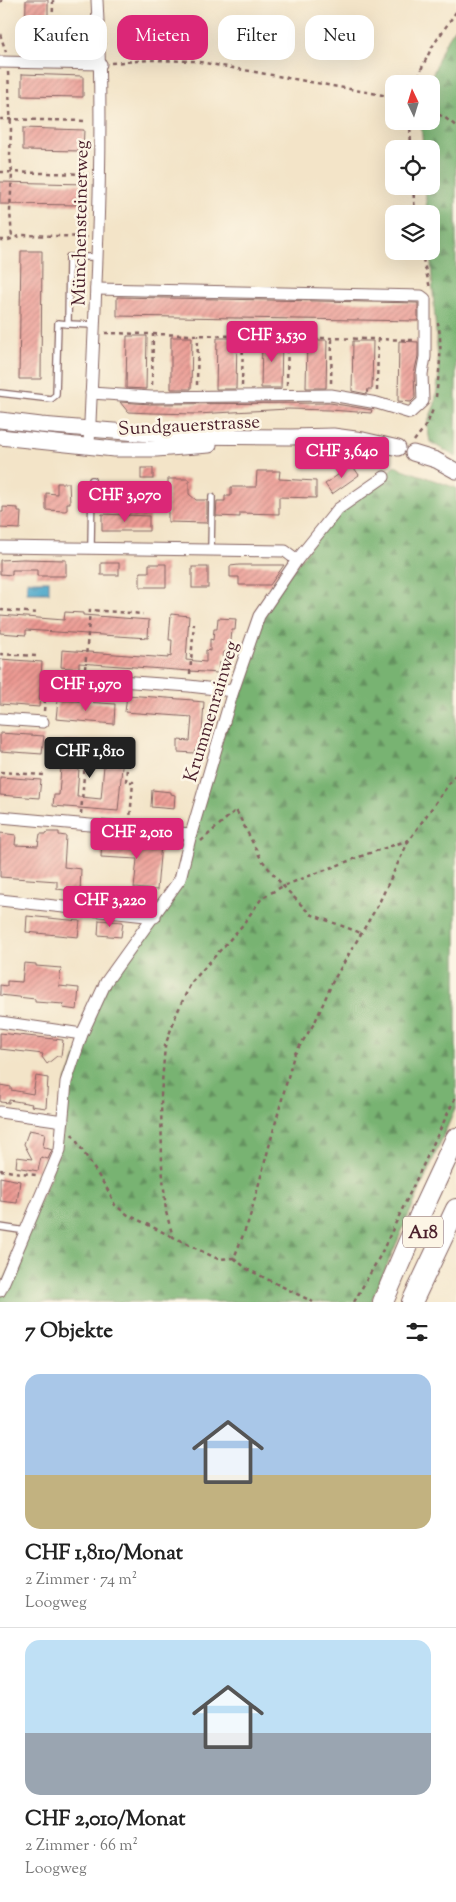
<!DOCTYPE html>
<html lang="de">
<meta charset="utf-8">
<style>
body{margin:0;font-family:"Sorts Mill Goudy",serif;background:#f2f2f2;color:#222;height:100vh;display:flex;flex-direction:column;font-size:19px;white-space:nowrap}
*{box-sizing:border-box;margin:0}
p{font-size:16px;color:#767676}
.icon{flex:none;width:28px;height:28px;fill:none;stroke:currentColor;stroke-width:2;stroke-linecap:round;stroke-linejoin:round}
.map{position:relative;height:1302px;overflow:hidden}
.panel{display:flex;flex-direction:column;background:#fff;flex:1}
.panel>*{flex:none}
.hud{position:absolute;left:15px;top:15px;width:426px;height:45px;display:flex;gap:10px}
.needle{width:32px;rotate:356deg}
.fabs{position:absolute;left:385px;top:75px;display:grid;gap:10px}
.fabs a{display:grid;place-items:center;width:55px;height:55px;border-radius:10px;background:#fff;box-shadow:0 5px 20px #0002;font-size:25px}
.price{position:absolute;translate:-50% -42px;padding:0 11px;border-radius:5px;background:#db2777;color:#fff;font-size:16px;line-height:32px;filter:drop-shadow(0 1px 2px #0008)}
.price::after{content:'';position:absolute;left:50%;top:30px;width:15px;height:11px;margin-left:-8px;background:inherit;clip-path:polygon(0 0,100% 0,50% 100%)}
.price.selected{background:#222;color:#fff}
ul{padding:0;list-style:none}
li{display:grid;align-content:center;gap:10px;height:265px;padding:0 25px}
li+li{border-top:1px solid #e0e0e0}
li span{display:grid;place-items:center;height:155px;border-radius:15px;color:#555}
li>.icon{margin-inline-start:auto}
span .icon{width:90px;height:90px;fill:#fffc;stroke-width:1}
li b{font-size:21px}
h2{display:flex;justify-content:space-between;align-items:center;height:60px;padding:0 25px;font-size:21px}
.tag{padding:0 18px;border-radius:15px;background:#fff;box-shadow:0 5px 20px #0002;font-size:18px;line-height:45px}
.tag.selected{background:#db2777;color:#fff}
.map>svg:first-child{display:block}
</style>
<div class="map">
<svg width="456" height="1302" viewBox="0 0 456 1302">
<defs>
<pattern id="forest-firs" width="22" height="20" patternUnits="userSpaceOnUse" patternTransform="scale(1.25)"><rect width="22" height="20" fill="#78b372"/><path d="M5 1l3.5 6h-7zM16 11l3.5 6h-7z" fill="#64915e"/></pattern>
<pattern id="water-waves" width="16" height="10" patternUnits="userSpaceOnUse" patternTransform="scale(1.25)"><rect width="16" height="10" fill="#4ca7ca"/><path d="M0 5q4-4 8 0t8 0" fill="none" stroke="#4187a4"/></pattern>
<pattern id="building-hatch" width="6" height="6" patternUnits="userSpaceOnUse" patternTransform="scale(1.25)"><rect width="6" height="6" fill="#ec9a93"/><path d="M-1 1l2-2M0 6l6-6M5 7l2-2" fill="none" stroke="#c17d78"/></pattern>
</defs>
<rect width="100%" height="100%" fill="#fcf5e5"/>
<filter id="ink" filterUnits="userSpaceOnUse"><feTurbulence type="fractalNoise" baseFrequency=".02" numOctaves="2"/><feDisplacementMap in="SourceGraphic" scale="10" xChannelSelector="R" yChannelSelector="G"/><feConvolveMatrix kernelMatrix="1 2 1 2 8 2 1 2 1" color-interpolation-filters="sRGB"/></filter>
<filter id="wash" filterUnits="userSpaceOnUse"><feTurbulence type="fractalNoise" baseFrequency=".0096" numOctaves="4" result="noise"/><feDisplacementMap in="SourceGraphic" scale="20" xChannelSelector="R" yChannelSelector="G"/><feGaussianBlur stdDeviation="1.12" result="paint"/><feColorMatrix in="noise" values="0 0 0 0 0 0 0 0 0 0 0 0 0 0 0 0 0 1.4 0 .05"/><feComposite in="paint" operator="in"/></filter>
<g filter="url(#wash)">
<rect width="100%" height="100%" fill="#f3e4c8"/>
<!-- forest -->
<g fill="url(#forest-firs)" stroke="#61694e">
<path d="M456,27V457L430,442L427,424L435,404L439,374L430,251H431V214H427L425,186H431V149H423L421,121H431V84H429L444,45Z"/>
<path d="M394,466L456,488V1107L371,1302H0V1291L50,1177L66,1082L106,982L180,879L259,616L338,509L384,477Z"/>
</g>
<!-- water -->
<rect fill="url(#water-waves)" stroke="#4b637a" x="27" y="581" width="22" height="12"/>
<g id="blocks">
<!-- building -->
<g fill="url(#building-hatch)">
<path d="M26,0H48V43H25Z"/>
<path d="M22,74L83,76V97L22,96Z"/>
<path d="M23,128L84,130L83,151L23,150Z"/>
<path d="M0,182L85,184V205L0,204Z"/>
<path d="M21,251H42L41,379H19Z"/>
<path d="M117,297L418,303V321L117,316Z"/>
<path d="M127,336H147L146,389L126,388Z"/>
<path d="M171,337H192L191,389H171Z"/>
<path d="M217,338H237L236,389H216Z"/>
<path d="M262,339H282L281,388H261Z"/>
<path d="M307,340H327L326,388H306Z"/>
<path d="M353,341H373L372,389H368L367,394L352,391Z"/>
<path d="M399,341L418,342V356L414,374L415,398L411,402L398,401Z"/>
<path d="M120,402L151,404L330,403L372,410L371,413L330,410L288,409L197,414L152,413L128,412Z"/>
<path d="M352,465L359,475L332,494L325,484Z"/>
<rect x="141" y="468" width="12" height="11"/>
<path d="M257,471H280L279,479L316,481V498L279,497V514L240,513V517L216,516L217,501H225V496H231V487H256Z"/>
<path d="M168,479H189V494L196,500H207V523L168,522Z"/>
<path d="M57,483H69L70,503H67V510L65,511L46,510V493L57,494Z"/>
<path d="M3,507L18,508V512H21L20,529L0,528V512H3Z"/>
<path d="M102,514L149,516V531H102Z"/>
<path d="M23,559L66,560V576H37V570H12V575L0,574V560Z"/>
<rect x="101" y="563" width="18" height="12"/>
<path d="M149,564H166V587H140V572H149Z"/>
<path d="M239,565H284L270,585H239V577H230V566Z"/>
<rect x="192" y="567" width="16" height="21"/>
<path d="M65,612L83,613V615L149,620L148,638L26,630V635L0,633V615L64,620Z"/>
<path d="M171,614L189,616L186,660L206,662V650L210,651V639L213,640L214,629H217L218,618L236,619L235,630H232L231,641H228V652H224L223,663H219L218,673L79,663V669L61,667L62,650L168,658V656L171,657L172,640H169Z"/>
<path d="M0,659L42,662L39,707L0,704Z"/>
<path d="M127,695L193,700V701L204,702L201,749H195L194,753L178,752V740L190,741L192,717L125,712Z"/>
<path d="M58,700L115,704L114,724L56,719Z"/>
<path d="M0,733L44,736L42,754L0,751Z"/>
<path d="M63,740L81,741L77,797H81L101,799L106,743L124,745L118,811L53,806L54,795H59Z"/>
<path d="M0,777L41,780L39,798L0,795Z"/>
<path d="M152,790L171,792V794L175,795L174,809L151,807Z"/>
<path d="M47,832H59V835L66,836L64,867L81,869L80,892L57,889V881L0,877V833L16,835L15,845L38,846L40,834H46Z"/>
<path d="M102,840L161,844L157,890L134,888L137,859L101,857Z"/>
<path d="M27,916L80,921L78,937L26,932Z"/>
<path d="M99,920L123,922L121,937L98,935Z"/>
<path d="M24,963L36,964V966L61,968L59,986L79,988L77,1010L63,1008L64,1004L35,1002V999L0,995V985L7,986V981L22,982Z"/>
<path d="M0,1033L63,1040L61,1056H57L47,1064L42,1057L43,1054L0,1049Z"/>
<path d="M36,1076L48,1078L46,1108L31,1106L32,1104L9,1100V1103L0,1102V1085L11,1087V1090L33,1094Z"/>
<path d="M29,1130L45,1133L43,1147L52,1150L48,1159L41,1157L38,1171L16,1167L17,1157L32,1159L24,1144Z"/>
<path d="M0,1177L20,1181L17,1203L0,1201Z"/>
</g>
</g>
</g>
<g filter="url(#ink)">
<use href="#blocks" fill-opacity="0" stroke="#856462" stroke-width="1"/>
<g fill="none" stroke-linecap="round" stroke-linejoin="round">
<!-- lane casing -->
<g stroke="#856462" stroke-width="8">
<g id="lane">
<path d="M68,324L94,325"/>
<path d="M0,393L51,399L56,395L58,323L68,324L69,257H97"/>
<path d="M91,548L92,480"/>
<path d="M211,550L212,497"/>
<path d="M0,1227L26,1231"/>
</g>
</g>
<!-- street casing -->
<g stroke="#856462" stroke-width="13">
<g id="street">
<path d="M0,62L101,64"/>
<path d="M91,393L151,397L331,395L377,403L410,413L423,401L422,374L425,357V299L421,296L96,289"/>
<path d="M89,446C95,298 105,148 97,0"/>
<path d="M0,547L285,551L297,560"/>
<path d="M92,679L189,686L233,691"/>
<path d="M0,719L43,722"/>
<path d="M0,817L191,834"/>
<path d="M0,900L155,917"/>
<path d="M0,1022L82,1034"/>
<path d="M0,1112L63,1121"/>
<path d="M0,1291L60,1150L66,1082L82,1034L106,982L180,879L191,834L233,691L259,616L297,560L338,509L384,477"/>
</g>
</g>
<!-- secondary casing -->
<g stroke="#856462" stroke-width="17">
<g id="secondary">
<path d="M0,420L41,425L174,436L291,437L333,436L363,440L398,448"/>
<path d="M0,437L114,449H156L209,445"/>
<path d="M413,453L436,460L456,471"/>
</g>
</g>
<!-- highway casing -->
<g stroke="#856462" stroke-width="22">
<g id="highway">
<path d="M383,1302L420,1215L456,1138"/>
<path d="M412,1302L456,1209"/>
</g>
</g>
<!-- path -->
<g stroke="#856462" stroke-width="2.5" stroke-dasharray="4 4" stroke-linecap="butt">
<path d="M0,2L2,0"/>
<path d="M0,34L6,52"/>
<path d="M52,52L53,0"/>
<path d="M111,63L150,60L194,61L394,97"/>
<path d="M8,72L11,129L10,155L12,173L10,211L12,238"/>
<path d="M414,84L432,47L456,12"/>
<path d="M431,111L444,117L456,126"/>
<path d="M0,119L88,121"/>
<path d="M410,121L411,149"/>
<path d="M0,172L89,174"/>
<path d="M413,186L415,214"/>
<path d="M0,240H8L23,235L88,237"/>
<path d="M421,251L430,288"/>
<path d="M105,333L414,340"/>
<path d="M331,383L332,339"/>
<path d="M152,385L153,334"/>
<path d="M197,385L198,335"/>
<path d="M287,385L288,337"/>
<path d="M242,386L243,336"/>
<path d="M377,391L378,339"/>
<path d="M436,397C439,373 443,346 438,323"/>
<path d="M414,441L427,424L434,407"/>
<path d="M0,610L39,613"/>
<path d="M0,654L36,656"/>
<path d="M85,669L90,610L143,614"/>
<path d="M190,674L194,623"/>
<path d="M44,711L46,688L83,690L84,687"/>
<path d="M128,754L126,782H133L130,819"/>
<path d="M0,772L44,775"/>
<path d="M81,814L86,749"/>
<path d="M409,840L367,854L283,886L262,898L241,927L191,983L176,1015L165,1046L161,1095L162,1166L166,1212L173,1237L218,1259L234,1258L249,1220L294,1055L315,1022L333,981L378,905L409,840L456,774"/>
<path d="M201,841L236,810L261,859L283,886L310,914L361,933"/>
<path d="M72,1134L109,1192L115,1205L128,1215L173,1237"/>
<path d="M0,1170L36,1175"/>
<path d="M234,1258L247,1269L313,1302"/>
<path d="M354,1302L380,1256L456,1096"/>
</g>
<!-- lane -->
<use href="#lane" stroke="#fff" stroke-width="5.5"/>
<!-- street -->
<use href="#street" stroke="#fff" stroke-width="11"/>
<!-- secondary -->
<use href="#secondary" stroke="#fff" stroke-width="15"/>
<!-- highway -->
<use href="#highway" stroke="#fff" stroke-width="20"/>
</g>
</g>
<g text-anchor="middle" stroke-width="5" stroke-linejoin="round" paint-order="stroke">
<!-- shield labels -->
<rect fill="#fcf5e5" stroke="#7f5f63" stroke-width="1" x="403" y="1216.5" width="40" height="31" rx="4"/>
<g font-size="18" font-weight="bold" fill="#4a1f2b">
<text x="423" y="1238">A18</text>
</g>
<!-- street labels -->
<g font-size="19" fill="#4a1f2b" stroke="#fcf5e5">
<text transform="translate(79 223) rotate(-89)" y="7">Münchensteinerweg</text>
<text transform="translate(189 424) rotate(-3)" y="7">Sundgauerstrasse</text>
<text transform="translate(210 711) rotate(-73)" y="7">Krummenrainweg</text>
</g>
</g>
</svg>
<div class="fabs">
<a><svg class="needle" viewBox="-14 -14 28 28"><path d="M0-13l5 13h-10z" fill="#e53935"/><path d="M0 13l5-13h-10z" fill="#767676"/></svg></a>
<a><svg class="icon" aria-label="locate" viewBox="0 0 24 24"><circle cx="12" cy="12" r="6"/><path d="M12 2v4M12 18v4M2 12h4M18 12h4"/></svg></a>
<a><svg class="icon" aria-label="layers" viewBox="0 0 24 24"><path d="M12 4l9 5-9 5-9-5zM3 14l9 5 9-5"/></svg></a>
</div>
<b class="price" style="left:272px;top:363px">CHF 3,530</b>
<b class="price" style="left:342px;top:479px">CHF 3,640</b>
<b class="price" style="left:125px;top:523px">CHF 3,070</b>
<b class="price" style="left:86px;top:712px">CHF 1,970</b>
<b class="price selected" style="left:90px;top:779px">CHF 1,810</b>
<b class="price" style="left:137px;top:860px">CHF 2,010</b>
<b class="price" style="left:110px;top:928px">CHF 3,220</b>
<div class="hud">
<a class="tag">Kaufen</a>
<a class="tag selected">Mieten</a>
<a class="tag">Filter</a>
<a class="tag">Neu</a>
</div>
</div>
<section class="panel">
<h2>7 Objekte<svg class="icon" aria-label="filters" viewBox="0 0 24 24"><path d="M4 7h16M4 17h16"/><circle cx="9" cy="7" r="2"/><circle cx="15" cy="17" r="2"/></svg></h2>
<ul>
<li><span style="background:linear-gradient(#a9c7e8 65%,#c2b280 0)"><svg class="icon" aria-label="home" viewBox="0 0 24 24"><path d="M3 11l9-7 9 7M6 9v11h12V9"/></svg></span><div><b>CHF 1,810/Monat</b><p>2 Zimmer · 74 m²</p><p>Loogweg</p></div></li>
<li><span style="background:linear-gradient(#bfe0f5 60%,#9aa5b1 0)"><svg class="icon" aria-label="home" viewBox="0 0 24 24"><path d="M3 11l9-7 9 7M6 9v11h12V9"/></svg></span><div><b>CHF 2,010/Monat</b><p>2 Zimmer · 66 m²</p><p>Loogweg</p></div></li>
</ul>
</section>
